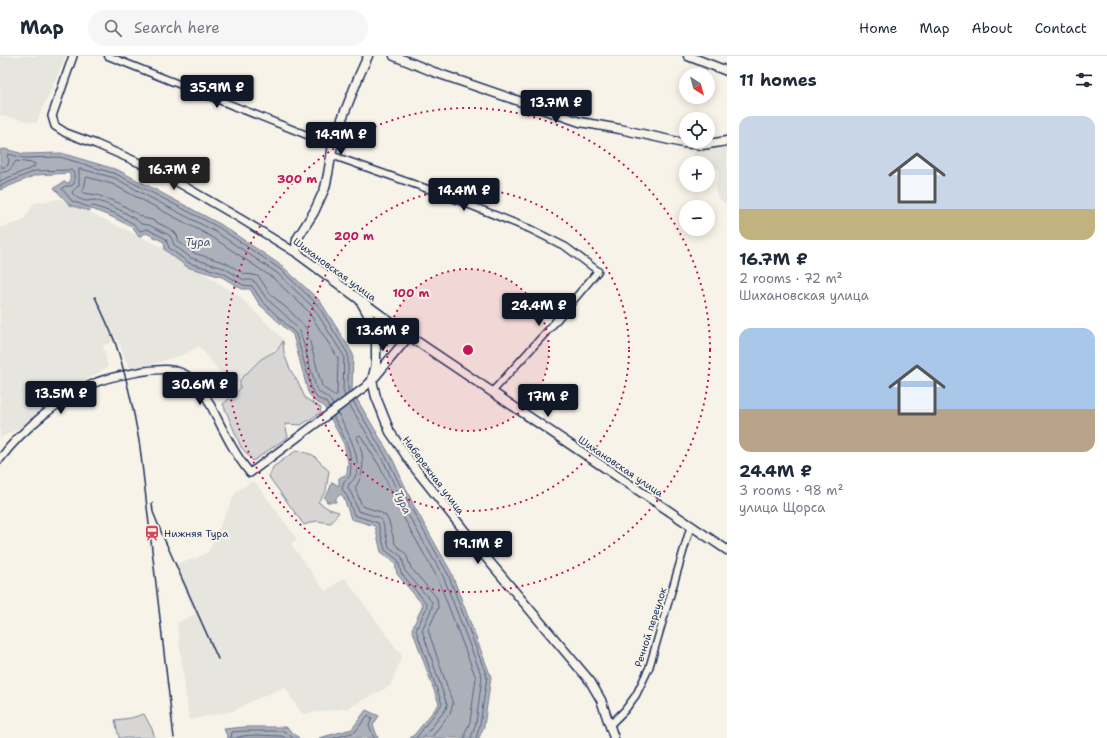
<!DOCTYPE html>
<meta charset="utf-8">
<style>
body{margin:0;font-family:"Shantell Sans",sans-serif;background:#f6f6f7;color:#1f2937;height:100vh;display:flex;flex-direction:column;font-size:15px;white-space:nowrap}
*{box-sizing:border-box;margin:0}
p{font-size:13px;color:#747a83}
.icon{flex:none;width:22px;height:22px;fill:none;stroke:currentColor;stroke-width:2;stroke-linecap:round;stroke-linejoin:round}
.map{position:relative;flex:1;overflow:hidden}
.side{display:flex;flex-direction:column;background:#fff;width:380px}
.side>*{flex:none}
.needle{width:26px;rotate:144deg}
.buttons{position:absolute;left:679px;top:12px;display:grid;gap:8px}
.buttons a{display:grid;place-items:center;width:36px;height:36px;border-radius:50%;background:#fff;box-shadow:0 2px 10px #0003;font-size:20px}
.price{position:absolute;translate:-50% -34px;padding:0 9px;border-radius:4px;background:#111827;color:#fff;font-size:13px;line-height:26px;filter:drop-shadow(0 1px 2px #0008)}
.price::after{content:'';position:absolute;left:50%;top:24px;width:12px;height:9px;margin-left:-6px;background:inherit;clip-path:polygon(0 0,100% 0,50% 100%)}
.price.selected{background:#222;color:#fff}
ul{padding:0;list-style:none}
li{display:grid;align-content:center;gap:8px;height:212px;padding:0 12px}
li span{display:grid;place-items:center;height:124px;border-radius:12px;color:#555}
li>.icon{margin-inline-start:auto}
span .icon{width:72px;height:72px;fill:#fffc;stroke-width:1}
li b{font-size:17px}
h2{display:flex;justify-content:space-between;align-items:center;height:48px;padding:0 12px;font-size:17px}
header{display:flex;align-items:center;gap:24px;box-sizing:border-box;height:56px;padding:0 20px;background:#fff;border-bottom:1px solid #e0e1e3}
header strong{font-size:19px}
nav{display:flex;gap:22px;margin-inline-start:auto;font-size:14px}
.search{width:280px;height:36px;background:#f6f6f7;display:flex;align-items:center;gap:10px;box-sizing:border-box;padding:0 14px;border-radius:22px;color:#747a83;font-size:15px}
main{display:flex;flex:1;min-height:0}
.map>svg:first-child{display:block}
</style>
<header>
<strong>Map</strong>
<div class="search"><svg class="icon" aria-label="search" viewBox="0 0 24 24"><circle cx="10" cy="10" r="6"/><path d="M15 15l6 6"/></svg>Search here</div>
<nav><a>Home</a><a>Map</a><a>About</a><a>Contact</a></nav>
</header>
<main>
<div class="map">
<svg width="727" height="682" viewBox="0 0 727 682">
<rect width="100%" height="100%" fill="#f7f3e8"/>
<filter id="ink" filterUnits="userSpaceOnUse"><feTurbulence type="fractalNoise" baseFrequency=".025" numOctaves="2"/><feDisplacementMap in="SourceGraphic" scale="8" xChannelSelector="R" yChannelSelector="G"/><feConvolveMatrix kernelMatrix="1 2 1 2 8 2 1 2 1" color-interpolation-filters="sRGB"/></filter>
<g filter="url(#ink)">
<!-- built -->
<g fill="#e6e5de">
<path d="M0,0H66L36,67L0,59Z"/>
<path d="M727,89V148L718,142L715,133L720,114L708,111V107L691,106L696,92L715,91Z"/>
<path d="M61,143L162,191L239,240L284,284L232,331L199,290L185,298L132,314L126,305L118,284L103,289L108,311L67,335L28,368L0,382V172L23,165L34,147Z"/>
<path d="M250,426H255L297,483L291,488L325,535L345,522L402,600L390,630L348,652L302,658L285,631L256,643L233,655L189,664L177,567L195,558L174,508L195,503L208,496L236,436Z"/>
</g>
<!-- green -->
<g fill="#d7d6d4" stroke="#798299">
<path d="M283,285L284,298L290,313L299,328L305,342L321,352L320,357L301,369L285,368L288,381L253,405L241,391L223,348L240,333V324L261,303L277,294Z"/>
<path d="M297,394L313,399L329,415L326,435L318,446L329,453L339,456L331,467L316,465L304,469L269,421L273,411Z"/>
<path d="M144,658L152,673L155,682H119L115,664L131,662Z"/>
</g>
<!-- water -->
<g fill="#acb0b9" stroke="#727c95">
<path d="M4,93L24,98L61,97L118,114L220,168L282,210L320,245L353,298L352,335L393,404L414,450L451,516L491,621L484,670L479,682H410L415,678L439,648L412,573L423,549L397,518L395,507L381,496L375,470L351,463L344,442L341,438L336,442V446H327L324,441L329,435L332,426L339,430V422L347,418L348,406L344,388L324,350L314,345L308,336L293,279L259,248L250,233H242L222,221L187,211L165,194L164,186L146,177L139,181L132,171L112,161L92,153L89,155L70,149L54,132L64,126L70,127V117L36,119L0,134V114L2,111L0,109V94Z"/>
<path d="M366,654L379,660L373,669L378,682H319L352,673Z"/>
<path d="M244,671H286L299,682H228L224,673Z"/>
</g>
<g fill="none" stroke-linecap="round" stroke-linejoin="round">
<!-- shore -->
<g stroke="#556382" stroke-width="1">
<path d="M0,111H5L8,109L9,104L7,100L8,98L24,102L60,101L116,118L218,171L280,213L317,248L348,298V334L349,337"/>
<path d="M0,116C10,117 11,112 16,105L33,107L35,108L34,111L0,125"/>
<path d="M87,121L112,128L212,181L273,222L308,255L338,302L337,339H334L325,333L322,330L306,272L290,255L270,238L259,221L254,219L245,218L226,207L194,197L179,186L177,179L172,174L152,164L144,162L119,147L97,139L83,137L82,135L85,129L86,122Z"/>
<path d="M0,130L35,115L71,114L74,117V128L71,130H65L62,133L72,145L88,151L94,150L114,157L134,168L140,175L147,173L166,183L169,192L189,207L223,217L243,229L252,230L262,245L296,278L312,334L317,342L326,346L329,352"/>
<path d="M353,345L389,406L411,452L448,518L487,621L480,669L476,682"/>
<path d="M349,348L385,408L406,455L443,520L482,621L476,667L471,682"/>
<path d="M333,349C329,339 322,341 316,332L300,275L286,260L266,242L256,227L251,224H244L224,212L191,202L174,189L172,183L169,179L149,169L141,168C133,159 107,147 94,144C92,144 90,145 88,145C82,145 74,141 72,136L79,129V113H81L115,122L151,142L216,176L277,217L313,251L344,300L343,334L345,340"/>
<path d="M338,357C346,374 370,413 349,428L348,432L352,439L358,455L378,461L382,464L389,491L402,501L405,515L432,546V552L422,574L447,649L446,653L423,682"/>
<path d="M333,360C344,381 354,396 350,420L344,425L342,433L347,440L354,459L378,467L385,494L398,504L401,517L427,548V551L416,574L442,648L416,682"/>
<path d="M231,682L232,676L244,675H284L293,682"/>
<path d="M236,682C245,677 271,680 282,680L285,682"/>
<path d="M334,682L355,676L368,659L372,662L369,669L374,682"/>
<path d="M431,682L450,657L453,648L428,574L438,552L437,542L411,512L406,498L395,488L389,466L386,460L380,456L362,450L355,432C366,416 364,399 357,381L359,379L361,380L380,411L401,457L438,523L476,622L470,666L465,677V682"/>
</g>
<!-- minor casing -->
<g stroke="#1b2f5e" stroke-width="9">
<g id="minor">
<path d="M108,0L332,89"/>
<path d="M331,99L442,138L530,173L566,191L598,215L550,272L492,336"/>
<path d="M610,669L625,654L636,639L649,612L691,469"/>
</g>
</g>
<!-- tertiary casing -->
<g stroke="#1b2f5e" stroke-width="10">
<g id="tertiary">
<path d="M73,0L52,60L55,70L66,77L96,88L158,115L241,163L298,198"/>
<path d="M0,403C23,372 62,341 97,326C112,320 128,318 145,315C161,313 177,311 191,322C203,331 209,347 216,360C226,380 236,400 250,417L365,331L372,324"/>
</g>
</g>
<!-- secondary casing -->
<g stroke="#1b2f5e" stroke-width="11">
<g id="secondary">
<path d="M368,0L359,20L334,83L328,118L325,132L314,156L297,183L296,192L298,198L409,280L727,494"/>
<path d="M394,0L434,16L580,66L620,73L683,87L702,89L727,85"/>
<path d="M688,0L727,15"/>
<path d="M361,246L370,262L376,288V308L372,324L376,341L390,376L414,411L478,492L590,625L601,644L614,682"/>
<path d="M374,322L409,280"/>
</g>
</g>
<!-- minor -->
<use href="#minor" stroke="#f7f3e8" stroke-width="6"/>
<!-- tertiary -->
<use href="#tertiary" stroke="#f7f3e8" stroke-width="7"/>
<!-- secondary -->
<use href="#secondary" stroke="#f7f3e8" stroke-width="8"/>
<!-- rail -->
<g stroke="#1b2f5e" stroke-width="1.5">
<path d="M95,241C102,256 109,271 115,286C127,321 134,355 140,391L174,682"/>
<path d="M152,447L153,456L162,478L218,603"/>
</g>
</g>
</g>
<!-- distance rings -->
<circle cx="468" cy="294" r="81" fill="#c2185b" fill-opacity=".12"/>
<g fill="none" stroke="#c2185b" stroke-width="2" stroke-dasharray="2 4">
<circle cx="468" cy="294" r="81"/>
<circle cx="468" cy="294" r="161"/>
<circle cx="468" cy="294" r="242"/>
</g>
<!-- icons -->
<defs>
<g id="station-bare" transform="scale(1.2)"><path d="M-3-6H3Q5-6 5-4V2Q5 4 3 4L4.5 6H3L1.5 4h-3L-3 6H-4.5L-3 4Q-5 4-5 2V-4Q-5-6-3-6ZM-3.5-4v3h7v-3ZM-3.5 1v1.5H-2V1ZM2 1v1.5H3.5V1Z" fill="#d1495b" stroke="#f7f3e8" stroke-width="2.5" paint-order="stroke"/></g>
</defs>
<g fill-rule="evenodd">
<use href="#station-bare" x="152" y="477"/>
</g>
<g text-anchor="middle" stroke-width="4" stroke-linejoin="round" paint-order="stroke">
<!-- street labels -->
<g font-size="10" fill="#1b2f5e" stroke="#f7f3e8">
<text transform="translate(335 213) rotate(36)" y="4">Шихановская улица</text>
<text transform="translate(621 410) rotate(34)" y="4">Шихановская улица</text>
<text transform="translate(434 419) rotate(53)" y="4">Набережная улица</text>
<text transform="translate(650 571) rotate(-72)" y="4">Речной переулок</text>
</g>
<!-- poi labels -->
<g font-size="10" fill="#1b2f5e" stroke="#f7f3e8" text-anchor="start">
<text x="164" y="481">Нижняя Тура</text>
</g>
<!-- water labels -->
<g font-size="11" font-style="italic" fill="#465679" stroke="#f7f3e8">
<text x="198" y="190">Тура</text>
<text transform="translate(403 446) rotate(65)" y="4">Тура</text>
</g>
</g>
<circle cx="468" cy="294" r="6" fill="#c2185b" stroke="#f7f3e8" stroke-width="2"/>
<g font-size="12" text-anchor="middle" font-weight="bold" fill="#c2185b" stroke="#f7f3e8" stroke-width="4" stroke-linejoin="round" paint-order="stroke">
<text x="297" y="127">300 m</text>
<text x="354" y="184">200 m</text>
<text x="411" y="241">100 m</text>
</g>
</svg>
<div class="buttons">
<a><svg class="needle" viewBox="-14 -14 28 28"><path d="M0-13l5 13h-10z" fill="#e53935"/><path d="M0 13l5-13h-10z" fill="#747a83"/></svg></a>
<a><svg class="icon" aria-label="locate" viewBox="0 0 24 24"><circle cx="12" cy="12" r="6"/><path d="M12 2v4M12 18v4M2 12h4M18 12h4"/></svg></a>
<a>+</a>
<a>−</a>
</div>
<b class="price" style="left:217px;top:53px">35.9M ₽</b>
<b class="price" style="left:556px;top:68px">13.7M ₽</b>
<b class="price" style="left:341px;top:100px">14.9M ₽</b>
<b class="price selected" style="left:174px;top:135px">16.7M ₽</b>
<b class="price" style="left:464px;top:156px">14.4M ₽</b>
<b class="price" style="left:539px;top:271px">24.4M ₽</b>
<b class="price" style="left:383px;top:296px">13.6M ₽</b>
<b class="price" style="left:200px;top:350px">30.6M ₽</b>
<b class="price" style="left:61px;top:359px">13.5M ₽</b>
<b class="price" style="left:548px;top:362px">17M ₽</b>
<b class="price" style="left:478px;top:509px">19.1M ₽</b>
</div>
<section class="side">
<h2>11 homes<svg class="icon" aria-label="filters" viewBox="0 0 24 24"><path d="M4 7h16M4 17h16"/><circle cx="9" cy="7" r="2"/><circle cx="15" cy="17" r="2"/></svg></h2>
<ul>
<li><span style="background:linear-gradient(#c9d6e8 75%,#c2b280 0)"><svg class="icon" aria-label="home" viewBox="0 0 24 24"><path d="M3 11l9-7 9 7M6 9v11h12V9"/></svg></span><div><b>16.7M ₽</b><p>2 rooms · 72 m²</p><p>Шихановская улица</p></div></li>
<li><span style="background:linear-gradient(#a9c7e8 65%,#b9a48a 0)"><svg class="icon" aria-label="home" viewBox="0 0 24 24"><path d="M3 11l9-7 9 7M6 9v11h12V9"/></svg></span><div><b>24.4M ₽</b><p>3 rooms · 98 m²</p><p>улица Щорса</p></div></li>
</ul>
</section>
</main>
